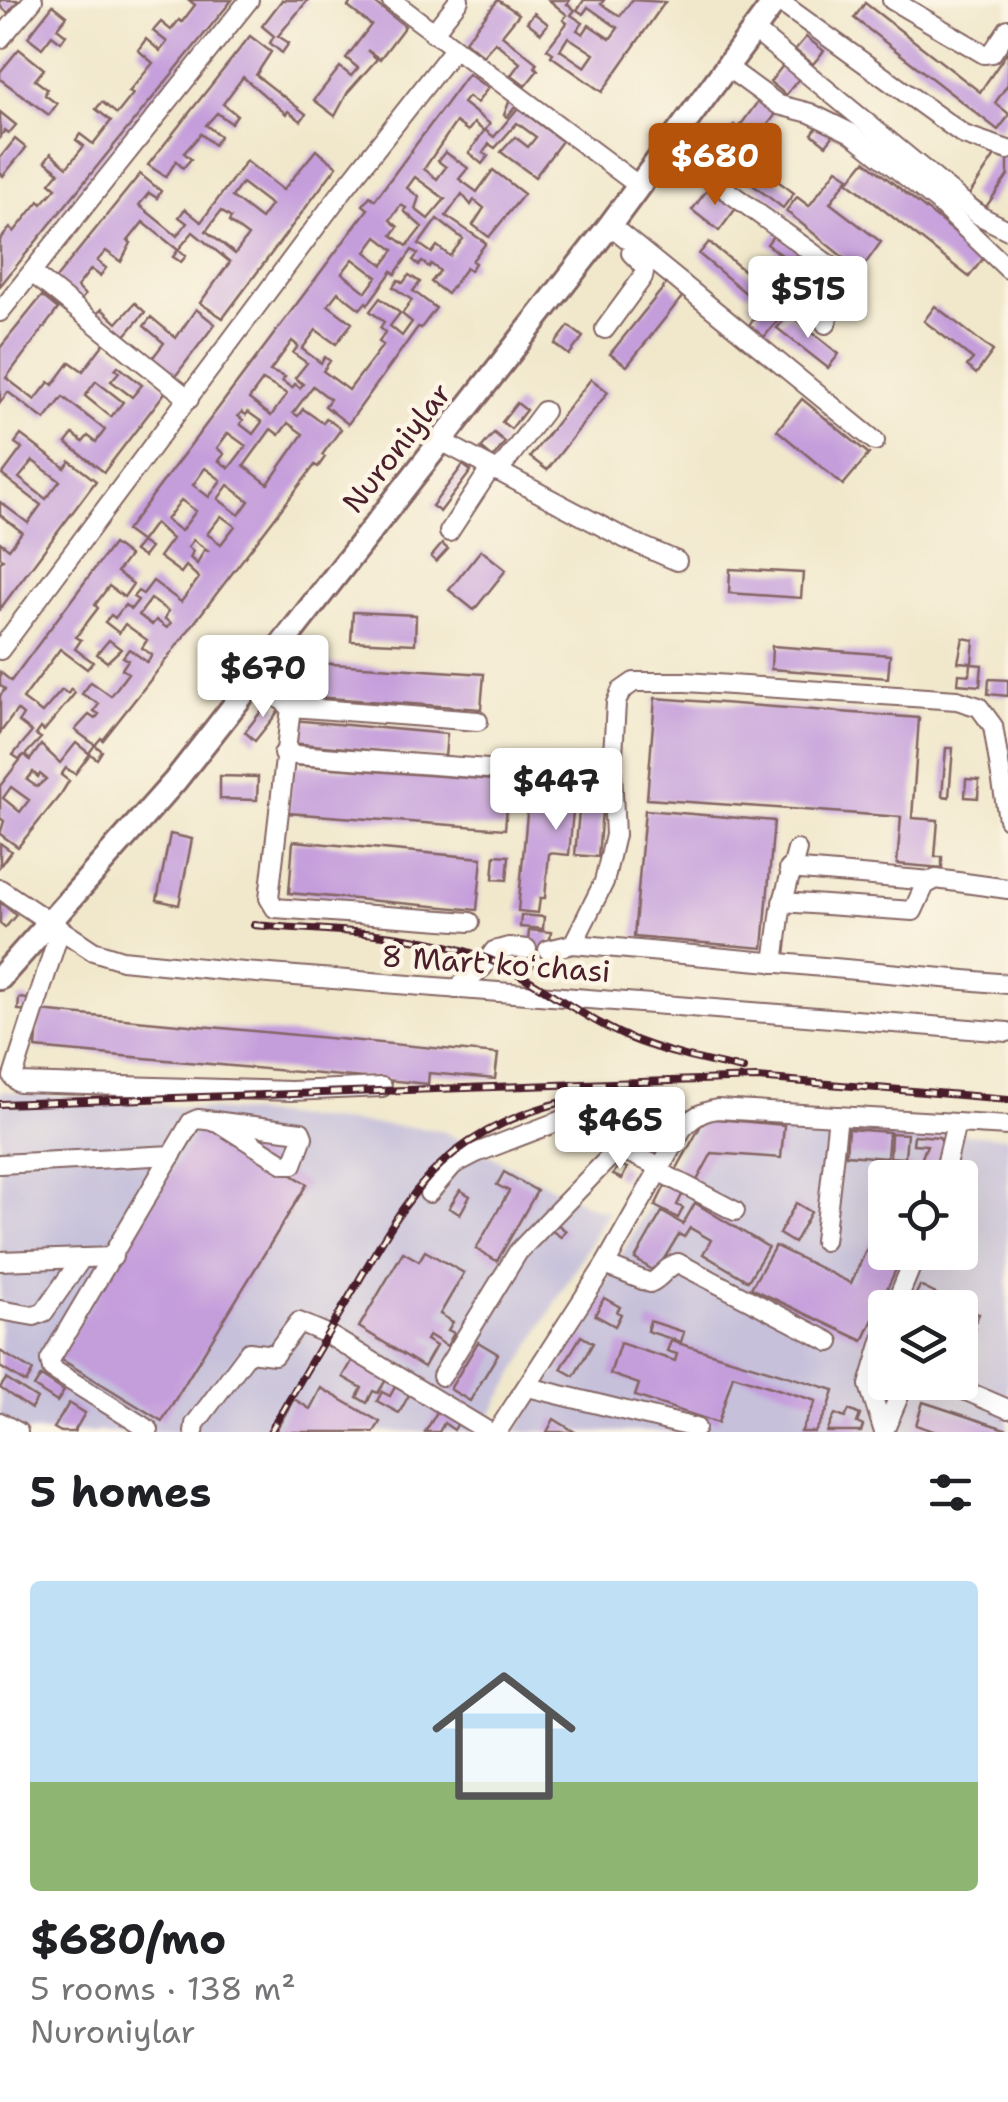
<!DOCTYPE html>
<meta charset="utf-8">
<style>
body{margin:0;font-family:"Shantell Sans",sans-serif;background:#f2f2f2;color:#202124;height:100vh;display:flex;flex-direction:column;font-size:38px;white-space:nowrap}
*{box-sizing:border-box;margin:0}
p{font-size:32px;color:#757577}
.icon{flex:none;width:55px;height:55px;fill:none;stroke:currentColor;stroke-width:2;stroke-linecap:round;stroke-linejoin:round}
.map{position:relative;height:1432px;overflow:hidden}
.drawer{display:flex;flex-direction:column;background:#fff;flex:1}
.drawer>*{flex:none}
.buttons{position:absolute;left:868px;top:1160px;display:grid;gap:20px}
.buttons a{display:grid;place-items:center;width:110px;height:110px;border-radius:10px;background:#fff;box-shadow:0 10px 40px #0002;font-size:50px}
.price{position:absolute;translate:-50% -85px;padding:0 22px;border-radius:10px;background:#fff;color:#222;font-size:32px;line-height:65px;filter:drop-shadow(0 2px 5px #0008)}
.price::after{content:'';position:absolute;left:50%;top:60px;width:30px;height:22px;margin-left:-15px;background:inherit;clip-path:polygon(0 0,100% 0,50% 100%)}
.price.selected{background:#b45309;color:#fff}
ul{padding:0;list-style:none}
li{display:grid;align-content:center;gap:20px;height:530px;padding:0 30px}
li+li{border-top:2px solid #e0e0e0}
li span{display:grid;place-items:center;height:310px;border-radius:10px;color:#555}
li>.icon{margin-inline-start:auto}
span .icon{width:180px;height:180px;fill:#fffc;stroke-width:1}
li b{font-size:42px}
h2{display:flex;justify-content:space-between;align-items:center;height:120px;padding:0 30px;font-size:42px}
.map>svg:first-child{display:block}
</style>
<div class="map">
<svg width="1008" height="1432" viewBox="0 0 1008 1432">
<rect width="100%" height="100%" fill="#fcf5e5"/>
<filter id="ink" filterUnits="userSpaceOnUse"><feTurbulence type="fractalNoise" baseFrequency=".01" numOctaves="2"/><feDisplacementMap in="SourceGraphic" scale="20" xChannelSelector="R" yChannelSelector="G"/><feConvolveMatrix kernelMatrix="1 2 1 2 8 2 1 2 1" color-interpolation-filters="sRGB"/></filter>
<filter id="wash" filterUnits="userSpaceOnUse"><feTurbulence type="fractalNoise" baseFrequency=".0048" numOctaves="4" result="noise"/><feDisplacementMap in="SourceGraphic" scale="40" xChannelSelector="R" yChannelSelector="G"/><feGaussianBlur stdDeviation="2.25" result="paint"/><feColorMatrix in="noise" values="0 0 0 0 0 0 0 0 0 0 0 0 0 0 0 0 0 1.4 0 .05"/><feComposite in="paint" operator="in"/></filter>
<g filter="url(#wash)">
<rect width="100%" height="100%" fill="#f1e8cc"/>
<!-- industrial -->
<g fill="#c6c0da" fill-rule="evenodd">
<path d="M0,1091L440,1130L589,1206L608,1212L481,1432H0Z"/>
<path d="M700,1116L952,1130L970,1135L1008,1137V1432H515L556,1369ZM885,1178H960V1252H885ZM885,1308H960V1382H885Z"/>
</g>
<g id="blocks">
<!-- building -->
<g fill="#c49ddb" fill-rule="evenodd">
<path d="M0,0H19L8,13L0,6Z"/>
<path d="M189,0H232L0,286V240L10,228L14,232L39,201L42,204L56,188L50,183L59,172L45,161L51,153L67,167L84,146L76,140L80,134L93,144L111,121L96,109L102,102L117,114L133,94L129,92L153,63L138,50L146,39L160,51L167,42L153,31L161,22L171,30L179,20L182,22L195,5Z"/>
<path d="M282,0H308L278,36L289,43L282,53L270,43L274,36L262,26Z"/>
<path d="M348,0H371L405,26L380,59L367,50L377,59L348,92L335,116L314,100L340,67L351,76L358,68L346,58L371,25L348,7L351,2Z"/>
<path d="M498,0L519,14L502,35L537,63L535,67L538,70L525,86L511,75L520,63L495,42L483,56L465,41Z"/>
<path d="M549,0H570L567,4L575,10L571,15L583,23L577,30L583,34L589,25L610,39L618,28L588,7L583,14L577,10L584,0H604L601,4L620,16L632,0L665,2L602,92L551,56L553,53L547,49L567,23L563,20L567,15ZM568,37L594,54L585,67L560,50Z"/>
<path d="M865,3L980,92L1008,51V84L995,103L1008,113V117L998,130L854,18Z"/>
<path d="M53,5L67,16L57,28L66,35L61,42L52,35L42,48L28,37Z"/>
<path d="M534,13L548,24L541,33L527,22Z"/>
<path d="M250,36L271,52L256,75L306,114L301,121L288,111L286,114L243,77L223,104L237,115L231,123L217,113L206,125L220,136L214,145L201,134L184,153L191,159L183,168L176,161L166,177L148,165Z"/>
<path d="M806,37L824,51L813,64L795,50Z"/>
<path d="M19,49L44,69L35,80L47,89L45,95L57,104L49,115L0,79V72Z"/>
<path d="M788,59L804,72L786,95L770,82Z"/>
<path d="M468,74L488,88L477,103L468,97L463,103L490,124L485,130L494,137L518,108L562,141L535,177L501,152L515,137L528,147L536,137L517,123L495,148L489,144L483,153L488,156L482,164L469,153L484,131L474,123L468,131L456,122L424,169L437,179L446,167L438,161L445,152L468,168L459,179L477,192L493,170L524,194L489,237L473,225L484,208L474,200L471,205L462,194L446,216L486,243L472,261L475,263L470,271L466,268L447,294L431,282L440,271L431,264L429,267L422,262L419,265L413,260L418,254L412,250L395,274L392,271L368,304L366,302L360,309L338,292L328,305L352,323L336,344L316,330L302,349L321,363L325,357L330,361L323,371L349,390L383,345L379,342L385,332L380,328L384,322L370,311L380,298L400,313L390,326L402,336L412,322L402,314L412,300L393,287L398,280L403,283L409,275L420,282L413,291L436,308L421,328L418,327L348,424L325,406L330,399L313,386L293,413L298,416L303,409L323,423L326,418L341,429L322,455L325,457L318,467L315,465L152,678L103,740L101,738L95,745L75,730L89,715L95,719L99,714L94,711L99,704L82,694L91,682L111,696L128,673L122,669L128,660L123,657L129,649L147,662L152,655L142,648L147,640L125,624L119,633L105,622L111,615L115,618L125,605L131,609L138,600L133,597L138,591L143,594L153,581L181,602L199,578L186,566L181,573L159,557L172,539L155,523L141,542L150,548L143,557L134,551L141,542L126,531L368,209L363,205L370,196L375,200ZM415,177L445,199L428,219L415,209L419,197L407,188ZM401,205L406,208L404,211L422,227L407,246L392,235L398,227L390,220ZM437,219L463,239L450,256L437,246L432,253L419,244ZM377,237L394,250L383,265L366,252ZM353,259L377,277L366,292L342,273ZM292,341L298,346L293,353L307,363L295,378L303,384L300,388L295,384L292,388L282,381L285,377L270,371ZM263,380L287,394L271,416L249,399ZM242,412L246,415L248,412L262,422L253,434L240,424L243,420L238,416ZM288,423L303,434L268,484L244,466L271,429L279,435ZM228,433L246,446L229,468L219,461L224,454L217,448ZM205,468L221,480L209,497L193,485ZM228,485L249,501L239,515L218,499ZM181,500L196,511L181,531L166,520ZM221,516L235,526L221,544L207,534ZM193,540L209,551L204,550L197,564L190,558L193,551L188,547ZM151,599L168,611L165,619L171,623L167,628L156,620L152,625L139,615Z"/>
<path d="M511,97L519,102L507,117L504,115Z"/>
<path d="M759,100L776,114L757,139L740,126Z"/>
<path d="M0,112L16,125L9,133L5,130L0,137Z"/>
<path d="M820,123L834,135L826,145L812,134Z"/>
<path d="M734,125L749,136L737,151L723,140Z"/>
<path d="M15,139L26,148L3,176L0,173V158Z"/>
<path d="M316,150L337,166L223,318L200,303L230,262L193,232L178,250L186,256L181,262L173,257L178,250L143,222L128,241L131,243L121,262L106,251L97,261L106,268L100,276L91,269L77,287L85,295L78,303L52,283L140,174L161,191L157,198L149,193L139,205L177,236L187,223L179,217L185,209L201,222L246,161L283,190ZM242,183L271,205L261,219L232,197ZM221,211L231,218L229,222L248,236L235,254L206,231Z"/>
<path d="M998,151L1008,157V175L986,207L969,195Z"/>
<path d="M743,155L794,193L783,208L732,169Z"/>
<path d="M865,161L985,256L969,277L848,182Z"/>
<path d="M837,169L849,177L830,203L881,242L860,271L786,211L797,197L809,206Z"/>
<path d="M710,186L737,207L719,231L692,210Z"/>
<path d="M776,232L820,265L811,277L767,244Z"/>
<path d="M709,242L759,283L748,295L699,254Z"/>
<path d="M780,263L808,285L764,337L749,325L760,312L749,303Z"/>
<path d="M668,282L682,297L627,366L610,354Z"/>
<path d="M42,296L58,309L6,378L35,400L49,382L53,385L70,362L83,371L105,342L167,390L104,472L66,443L73,434L83,442L88,436L96,442L105,430L63,397L45,420L8,392L0,403V348ZM118,366L142,385L132,397L111,381L119,372L115,369ZM96,381L123,402L111,417L85,396Z"/>
<path d="M135,303L145,312L123,338L96,315L102,309L117,323Z"/>
<path d="M935,306L993,351L976,374L967,366L973,359L924,321Z"/>
<path d="M196,309L215,324L174,378L150,361L164,343L144,326L151,317L176,338Z"/>
<path d="M789,314L839,354L828,368L777,328Z"/>
<path d="M569,326L583,337L569,355L555,344Z"/>
<path d="M591,379L608,392L547,470L530,457Z"/>
<path d="M802,399L869,454L843,485L777,430Z"/>
<path d="M517,403L526,410L511,429L502,422Z"/>
<path d="M494,433L505,442L493,458L481,448Z"/>
<path d="M21,435L65,468L70,461L96,481L0,609V563L3,559L0,557V542L9,549L22,532L0,515V502L28,523L41,505L2,475L22,448L15,443ZM33,461L60,481L46,499L19,478Z"/>
<path d="M463,465L471,471L440,512L432,506Z"/>
<path d="M113,544L129,556L117,572L133,584L124,597L109,586L95,605L98,608L76,637L81,640L75,649L93,662L87,669L60,649L23,699L42,713L62,690L68,694L71,689L75,693L44,731L41,728L36,735L41,738L25,755L30,760L41,745L60,763L76,743L90,754L75,774L66,768L61,775L69,781L61,794L18,847L0,834L4,821L0,818V786L24,755L19,759L13,755L32,732L19,722L23,715L17,710L0,733V696L5,689L0,685V672L11,681ZM33,772L38,777L40,774L46,779L37,787L27,780ZM11,787L29,800L20,812L3,798Z"/>
<path d="M442,544L448,549L436,562L431,557Z"/>
<path d="M481,550L506,570L474,610L449,590Z"/>
<path d="M730,569L803,573L801,598L729,593Z"/>
<path d="M353,612L416,615L415,644L351,641Z"/>
<path d="M963,638L974,640L972,663L958,662Z"/>
<path d="M109,640L121,649L107,662L97,654Z"/>
<path d="M772,646L890,655L888,678L771,669Z"/>
<path d="M317,663L484,674L481,709L315,697Z"/>
<path d="M971,664L982,665L980,686L958,684L959,674L970,675Z"/>
<path d="M989,679L1008,680V696L988,694Z"/>
<path d="M655,698L919,718L912,818L938,820L935,857H942V868L897,864L901,817L647,799Z"/>
<path d="M270,700L281,708L255,741L245,732Z"/>
<path d="M292,720L447,734L445,757L290,743Z"/>
<path d="M95,745L102,751L97,759L89,753Z"/>
<path d="M946,748H953L949,797L942,796Z"/>
<path d="M292,765L509,781L505,829L288,813Z"/>
<path d="M220,776L258,777L257,800L220,799Z"/>
<path d="M966,779L979,780L978,798L965,797Z"/>
<path d="M530,781L604,787L598,857L575,855L580,800H574L569,855L549,853L545,898H540L538,913L518,911Z"/>
<path d="M645,810L774,821L763,948L634,937Z"/>
<path d="M170,834L192,839L179,905L157,900Z"/>
<path d="M293,841L482,858L477,910L289,893Z"/>
<path d="M0,843L11,851L0,866Z"/>
<path d="M495,855L509,856L507,880L493,879Z"/>
<path d="M0,902L16,915L5,928L0,924Z"/>
<path d="M521,915L544,917L543,929L520,927Z"/>
<path d="M529,930L551,932L548,952L536,951L534,967L526,966Z"/>
<path d="M19,998L29,999L28,1011L18,1010Z"/>
<path d="M39,1011L498,1054L495,1079L429,1073L428,1084L36,1048Z"/>
<path d="M635,1116L646,1122L632,1148L622,1143Z"/>
<path d="M705,1118L784,1125L781,1158L712,1153L695,1184L675,1172Z"/>
<path d="M203,1121L307,1184L162,1421L59,1358Z"/>
<path d="M848,1129L889,1132L887,1158L846,1155Z"/>
<path d="M891,1133L907,1134L905,1158L890,1157Z"/>
<path d="M914,1135L939,1137L945,1145L935,1172L919,1165L927,1145L913,1144Z"/>
<path d="M619,1164L627,1168L622,1179L613,1175Z"/>
<path d="M907,1164L935,1178H901Z"/>
<path d="M504,1172L537,1191L497,1261L476,1249L509,1191L497,1185Z"/>
<path d="M669,1178L686,1187L677,1205L683,1208L678,1218L655,1206Z"/>
<path d="M460,1190L470,1196L460,1214L449,1208Z"/>
<path d="M695,1203L768,1247L748,1281L703,1254L711,1240L690,1228L684,1237L679,1234L656,1272L635,1259L662,1212L683,1224Z"/>
<path d="M796,1203L811,1212L794,1243L779,1234Z"/>
<path d="M885,1210V1252H904L863,1341L751,1288L775,1246L851,1283Z"/>
<path d="M557,1224L566,1231L561,1237L552,1231Z"/>
<path d="M425,1251L464,1273L440,1314L453,1322L448,1330L454,1333L447,1346L429,1335L426,1340L436,1346L424,1367L359,1327L403,1252L419,1261Z"/>
<path d="M920,1286L946,1299L941,1308L914,1298Z"/>
<path d="M604,1298L620,1307L617,1312L621,1314L615,1326L595,1315Z"/>
<path d="M960,1308L979,1314L975,1323L960,1317Z"/>
<path d="M650,1321L684,1332L681,1342L647,1331Z"/>
<path d="M964,1325L976,1328L961,1374L960,1333Z"/>
<path d="M581,1336L593,1343L574,1376L561,1369Z"/>
<path d="M671,1341L834,1390L829,1407L815,1432H801L816,1401L733,1375L718,1423L635,1396L639,1384L610,1374L620,1343L675,1361L677,1354L667,1351Z"/>
<path d="M478,1342L498,1354L470,1401L450,1389Z"/>
<path d="M0,1351L33,1371L26,1383L0,1367Z"/>
<path d="M355,1356L389,1375L378,1393L373,1391L367,1403L357,1397L362,1388L343,1377Z"/>
<path d="M41,1376L64,1391L57,1402L34,1387Z"/>
<path d="M6,1379L37,1399L31,1409L0,1388Z"/>
<path d="M395,1387L409,1395L399,1413L377,1401L382,1392L390,1396Z"/>
<path d="M321,1388L380,1422L374,1432H275L294,1399L310,1409Z"/>
<path d="M923,1402L1008,1430V1432H936L916,1425Z"/>
<path d="M69,1403L85,1413L74,1432H61L54,1428Z"/>
<path d="M440,1407L460,1419L454,1430L444,1423L439,1432H425Z"/>
<path d="M849,1410L860,1415L857,1423L863,1426L861,1432H827L835,1414L845,1418Z"/>
<path d="M554,1419L575,1432H547Z"/>
</g>
</g>
</g>
<g filter="url(#ink)">
<use href="#blocks" fill-opacity="0" stroke="#846563" stroke-width="2.5"/>
<g fill="none" stroke-linecap="round" stroke-linejoin="round">
<!-- minor casing -->
<g stroke="#846563" stroke-width="22">
<g id="minor">
<path d="M391,0L639,186"/>
<path d="M777,0L964,135L1008,150"/>
<path d="M892,0L984,54L992,53L1008,29"/>
<path d="M754,30L980,216L1008,230"/>
<path d="M433,33L459,0"/>
<path d="M0,39L33,0"/>
<path d="M727,67L779,105L810,113L851,133L938,202L1008,269"/>
<path d="M668,148L836,270L841,278L826,324"/>
<path d="M610,225L875,441"/>
<path d="M32,273L189,399"/>
<path d="M0,312L249,0"/>
<path d="M605,329L643,277L645,267L631,253"/>
<path d="M441,441L626,539L677,561"/>
<path d="M498,472L544,411"/>
<path d="M449,532L491,468"/>
<path d="M0,650L341,193L454,49"/>
<path d="M254,680L291,707L478,721"/>
<path d="M291,707L269,898L275,908L470,922"/>
<path d="M283,754L515,771"/>
<path d="M545,767L612,772"/>
<path d="M789,869L932,881"/>
<path d="M0,889L93,951L122,960L232,971L1008,1032"/>
<path d="M782,902L913,911L925,885L936,879L1008,889"/>
<path d="M60,930L13,1077L19,1083L291,1091L382,1087"/>
<path d="M573,944L604,882L615,835L612,772L616,703L621,691L634,682H686L957,700L979,707L993,726L1008,819"/>
<path d="M548,950L573,944L1008,984"/>
<path d="M774,963L781,909L797,850"/>
<path d="M456,989L483,967L494,951L509,947L527,949"/>
<path d="M0,1164L172,1155"/>
<path d="M658,1171L735,1211"/>
<path d="M943,1178L956,1123"/>
<path d="M429,1193L453,1165L476,1153L609,1102C639,1098 660,1110 682,1129"/>
<path d="M824,1241L838,1116"/>
<path d="M0,1261L113,1257"/>
<path d="M605,1265L650,1283C662,1278 666,1266 678,1263L830,1342"/>
<path d="M894,1308L917,1252"/>
<path d="M0,1310L34,1316L44,1312L82,1258"/>
<path d="M442,1376L518,1252L602,1165L616,1151H625L660,1167"/>
<path d="M945,1382L1008,1409"/>
<path d="M528,1387L696,1428"/>
<path d="M0,1422L18,1432"/>
<path d="M885,1429L905,1382"/>
<path d="M149,1430L52,1369L50,1360L191,1122L198,1119L301,1132L303,1137L293,1164H284L216,1121"/>
<path d="M194,1432L195,1424L249,1352L274,1355L299,1322L327,1334L489,1432"/>
<path d="M497,1432L605,1265L682,1129C693,1117 701,1112 717,1109L1008,1126"/>
<path d="M884,1432L869,1385L885,1331"/>
</g>
</g>
<!-- major casing -->
<g stroke="#846563" stroke-width="28">
<path id="major" d="M0,978L175,781L610,225L776,0"/>
</g>
<!-- minor -->
<use href="#minor" stroke="#fff" stroke-width="18"/>
<!-- major -->
<use href="#major" stroke="#fff" stroke-width="22"/>
<!-- rail casing -->
<g stroke="#4a1f2b" stroke-width="8">
<g id="rail">
<path d="M254,925C331,932 418,930 490,960C537,980 577,1015 625,1036C662,1052 704,1061 743,1069"/>
<path d="M0,1104L757,1078L1008,1099"/>
<path d="M270,1432C297,1386 324,1340 351,1294C380,1245 408,1189 454,1153C499,1118 553,1101 608,1093"/>
</g>
</g>
<!-- rail -->
<use href="#rail" stroke="#fcf5e5" stroke-width="4" stroke-dasharray="11" stroke-linecap="butt"/>
</g>
</g>
<g text-anchor="middle" stroke-width="9" stroke-linejoin="round" paint-order="stroke">
<!-- street labels -->
<g font-size="30" fill="#4a1f2b" stroke="#fcf5e5">
<text transform="translate(397 448) rotate(-52)" y="10">Nuroniylar</text>
<text transform="translate(496 964) rotate(4)" y="10">8 Mart koʻchasi</text>
</g>
</g>
</svg>
<div class="buttons">
<a><svg class="icon" aria-label="locate" viewBox="0 0 24 24"><circle cx="12" cy="12" r="6"/><path d="M12 2v4M12 18v4M2 12h4M18 12h4"/></svg></a>
<a><svg class="icon" aria-label="layers" viewBox="0 0 24 24"><path d="M12 4l9 5-9 5-9-5zM3 14l9 5 9-5"/></svg></a>
</div>
<b class="price selected" style="left:715px;top:208px">$680</b>
<b class="price" style="left:808px;top:341px">$515</b>
<b class="price" style="left:263px;top:720px">$670</b>
<b class="price" style="left:556px;top:833px">$447</b>
<b class="price" style="left:620px;top:1172px">$465</b>
</div>
<section class="drawer">
<h2>5 homes<svg class="icon" aria-label="filters" viewBox="0 0 24 24"><path d="M4 7h16M4 17h16"/><circle cx="9" cy="7" r="2"/><circle cx="15" cy="17" r="2"/></svg></h2>
<ul>
<li><span style="background:linear-gradient(#bfe0f5 65%,#8fb573 0)"><svg class="icon" aria-label="home" viewBox="0 0 24 24"><path d="M3 11l9-7 9 7M6 9v11h12V9"/></svg></span><div><b>$680/mo</b><p>5 rooms · 138 m²</p><p>Nuroniylar</p></div></li>
</ul>
</section>
